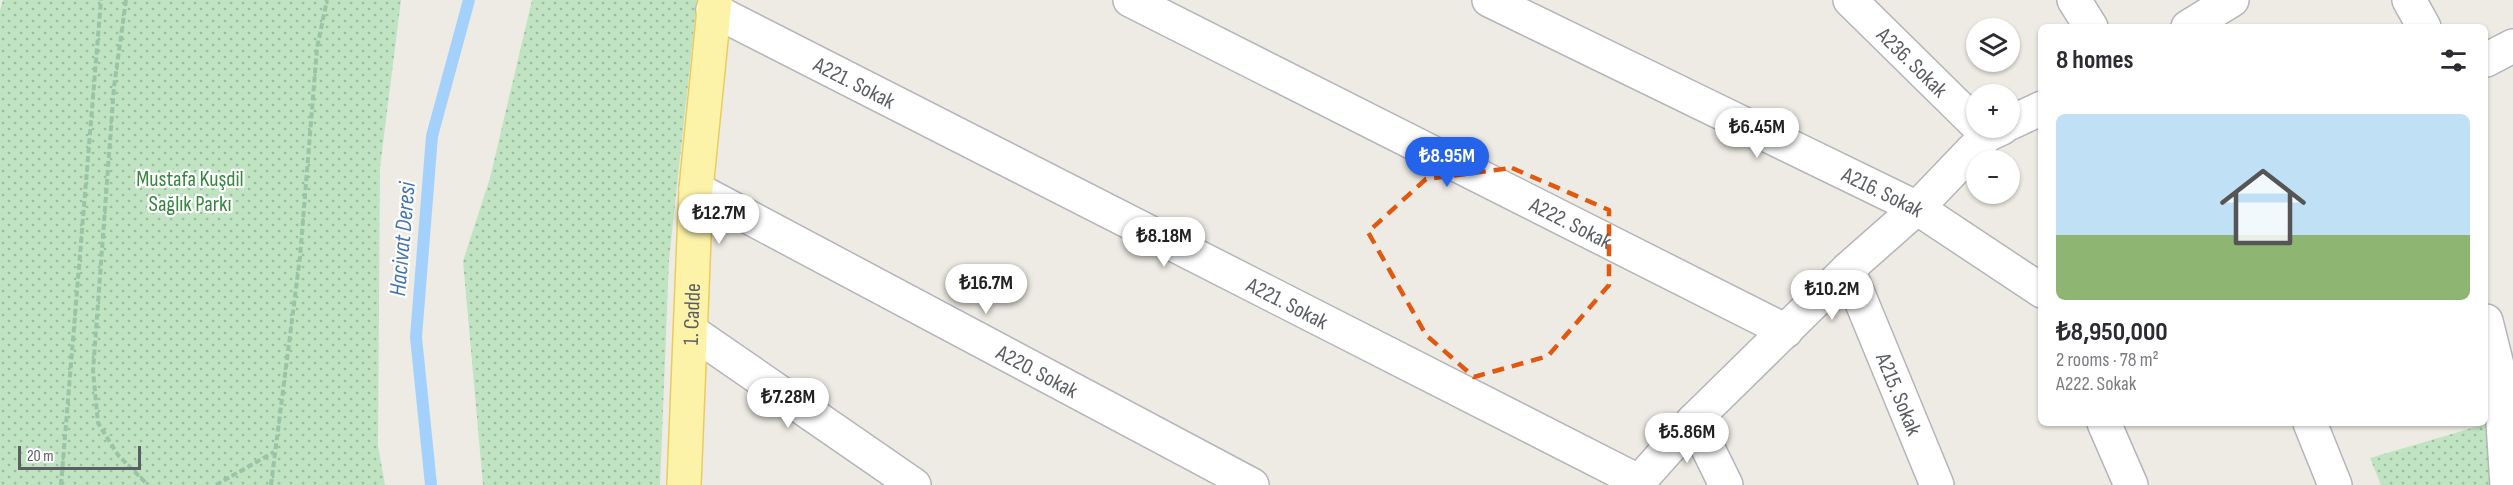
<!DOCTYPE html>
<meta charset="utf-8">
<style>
body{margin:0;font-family:"Sofia Sans Condensed",sans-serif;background:#f7f7f7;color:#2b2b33;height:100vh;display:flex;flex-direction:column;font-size:22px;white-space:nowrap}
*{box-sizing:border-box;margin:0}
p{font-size:20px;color:#7c7c81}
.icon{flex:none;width:33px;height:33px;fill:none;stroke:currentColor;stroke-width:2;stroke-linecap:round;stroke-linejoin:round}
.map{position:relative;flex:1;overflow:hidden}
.side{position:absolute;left:2038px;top:24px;width:450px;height:402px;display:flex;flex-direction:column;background:#fff;border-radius:9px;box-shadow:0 2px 4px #0004}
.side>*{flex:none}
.buttons{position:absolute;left:1966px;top:18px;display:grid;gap:12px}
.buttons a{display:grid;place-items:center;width:54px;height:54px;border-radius:50%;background:#fff;box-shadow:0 2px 4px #0004;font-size:30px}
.scale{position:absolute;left:18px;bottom:15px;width:123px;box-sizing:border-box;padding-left:6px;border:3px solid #5b5e63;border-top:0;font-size:16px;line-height:21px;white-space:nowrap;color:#5b5e63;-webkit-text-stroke:4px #fff;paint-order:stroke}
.price{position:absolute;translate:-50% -51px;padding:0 14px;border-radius:21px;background:#fff;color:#222;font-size:20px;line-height:39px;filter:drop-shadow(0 2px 3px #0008)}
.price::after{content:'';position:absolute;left:50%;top:36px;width:18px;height:14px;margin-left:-9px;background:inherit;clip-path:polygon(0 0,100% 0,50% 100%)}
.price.current{background:#2563eb;color:#fff}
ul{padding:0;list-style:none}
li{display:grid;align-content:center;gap:12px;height:318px;padding:0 18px}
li+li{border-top:2px solid #e1e1e2}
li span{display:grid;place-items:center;height:186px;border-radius:9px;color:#555}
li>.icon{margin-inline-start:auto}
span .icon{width:108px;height:108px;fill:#fffc;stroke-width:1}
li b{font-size:26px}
h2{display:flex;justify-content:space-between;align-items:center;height:72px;padding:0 18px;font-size:26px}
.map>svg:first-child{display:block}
</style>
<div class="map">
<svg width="2513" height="485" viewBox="0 0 2513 485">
<defs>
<pattern id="green-dots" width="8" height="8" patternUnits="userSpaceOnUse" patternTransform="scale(1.5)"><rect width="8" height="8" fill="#c0e4c2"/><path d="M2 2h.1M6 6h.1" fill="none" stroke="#9fbca1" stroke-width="1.8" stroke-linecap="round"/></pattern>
</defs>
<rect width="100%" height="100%" fill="#edebe3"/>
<!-- green -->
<g fill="url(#green-dots)">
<path d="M3,0H401L380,167L378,446L385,485H0V10Z"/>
<path d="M532,0H697L669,260L660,485H483L463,261L490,178Z"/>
<path d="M2513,416V485H2381L2370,458Z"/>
</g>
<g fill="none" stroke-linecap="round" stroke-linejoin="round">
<!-- stream -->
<path stroke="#a4d1fc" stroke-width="12" d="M431,485L416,337L432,136L469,0"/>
<!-- minor casing -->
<g stroke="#b3b5ba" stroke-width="36">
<g id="minor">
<path id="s1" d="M1130,0L1786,331"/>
<path id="s2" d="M1489,0L1917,208L2042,291"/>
<path id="s3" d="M1850,0L1977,125"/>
<path d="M2074,0L2091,27"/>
<path d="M2409,0L2424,27"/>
<path id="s4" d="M713,10L1638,481"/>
<path d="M2188,27L2232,0"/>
<path d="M2486,60L2513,46"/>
<path d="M2010,123L2042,108"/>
<path id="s5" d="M696,189L1252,485"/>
<path id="s6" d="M1848,269L1937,485"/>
<path d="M2486,321L2500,377L2507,485"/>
<path d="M691,331L914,485"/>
<path d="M1694,420L1726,485"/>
<path d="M2104,423L2131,485"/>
<path d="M2310,423L2335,485"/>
<path d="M1636,485L1694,420L1848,269L1917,208L1987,135L2002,128"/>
</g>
</g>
<!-- major casing -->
<g stroke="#eccb5d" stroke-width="36">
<g id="major">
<path id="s7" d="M684,485L696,189L715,0"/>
</g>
</g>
<!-- path -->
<g stroke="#99c4a8" stroke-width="4" stroke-dasharray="6 3" stroke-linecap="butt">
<path d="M126,0L114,87L93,371L98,423L118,455L148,485"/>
<path d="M61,485L101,0"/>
<path d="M216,485L274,452"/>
<path d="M271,485L300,257L317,48L327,0"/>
</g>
<!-- minor -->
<use href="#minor" stroke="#fff" stroke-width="33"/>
<!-- major -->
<use href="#major" stroke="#fcf3a9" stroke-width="33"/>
</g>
<!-- marked area -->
<path fill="none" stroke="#e15910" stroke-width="4.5" stroke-dasharray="12 8" stroke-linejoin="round" d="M1512,168L1609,210V285L1548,356L1474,377L1426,335L1368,232L1426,179Z"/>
<g text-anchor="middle" stroke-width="4.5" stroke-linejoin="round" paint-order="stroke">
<!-- street labels -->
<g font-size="22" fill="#5b5e63" stroke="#fff">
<text dy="8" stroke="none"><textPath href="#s3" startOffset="88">A236. Sokak</textPath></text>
<text dy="8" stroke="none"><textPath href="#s4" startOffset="159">A221. Sokak</textPath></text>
<text dy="8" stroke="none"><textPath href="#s2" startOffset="438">A216. Sokak</textPath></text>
<text dy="8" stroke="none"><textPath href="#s1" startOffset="494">A222. Sokak</textPath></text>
<text dy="8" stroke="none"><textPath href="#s4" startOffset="645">A221. Sokak</textPath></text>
<text dy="8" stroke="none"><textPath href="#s7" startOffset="171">1. Cadde</textPath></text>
<text dy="8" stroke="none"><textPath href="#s5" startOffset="387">A220. Sokak</textPath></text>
<text dy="8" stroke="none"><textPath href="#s6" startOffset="135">A215. Sokak</textPath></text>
</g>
<!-- park labels -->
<g font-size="22" fill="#388440" stroke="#fff">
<text x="190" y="186">Mustafa Kuşdil<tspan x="190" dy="25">Sağlık Parkı</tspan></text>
</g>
<!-- water labels -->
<g font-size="24" font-style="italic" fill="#4476b5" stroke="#fff">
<text transform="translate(402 239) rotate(-85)" y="8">Hacivat Deresi</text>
</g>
</g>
</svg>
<div class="buttons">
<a><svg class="icon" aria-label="layers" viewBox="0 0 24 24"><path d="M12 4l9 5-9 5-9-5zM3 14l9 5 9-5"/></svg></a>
<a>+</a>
<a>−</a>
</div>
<div class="scale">20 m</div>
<b class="price" style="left:1757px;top:159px">₺6.45M</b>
<b class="price current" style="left:1447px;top:188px">₺8.95M</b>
<b class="price" style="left:719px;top:245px">₺12.7M</b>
<b class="price" style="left:1164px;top:268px">₺8.18M</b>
<b class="price" style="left:986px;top:315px">₺16.7M</b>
<b class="price" style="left:1832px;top:321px">₺10.2M</b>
<b class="price" style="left:788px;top:429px">₺7.28M</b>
<b class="price" style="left:1687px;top:464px">₺5.86M</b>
<section class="side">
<h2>8 homes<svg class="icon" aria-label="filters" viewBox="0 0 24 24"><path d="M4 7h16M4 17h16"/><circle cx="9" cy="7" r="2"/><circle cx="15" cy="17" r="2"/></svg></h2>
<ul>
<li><span style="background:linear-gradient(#bfe0f5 65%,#8fb573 0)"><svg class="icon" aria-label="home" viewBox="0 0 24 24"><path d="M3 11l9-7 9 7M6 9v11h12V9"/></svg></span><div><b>₺8,950,000</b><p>2 rooms · 78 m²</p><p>A222. Sokak</p></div></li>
</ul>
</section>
</div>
